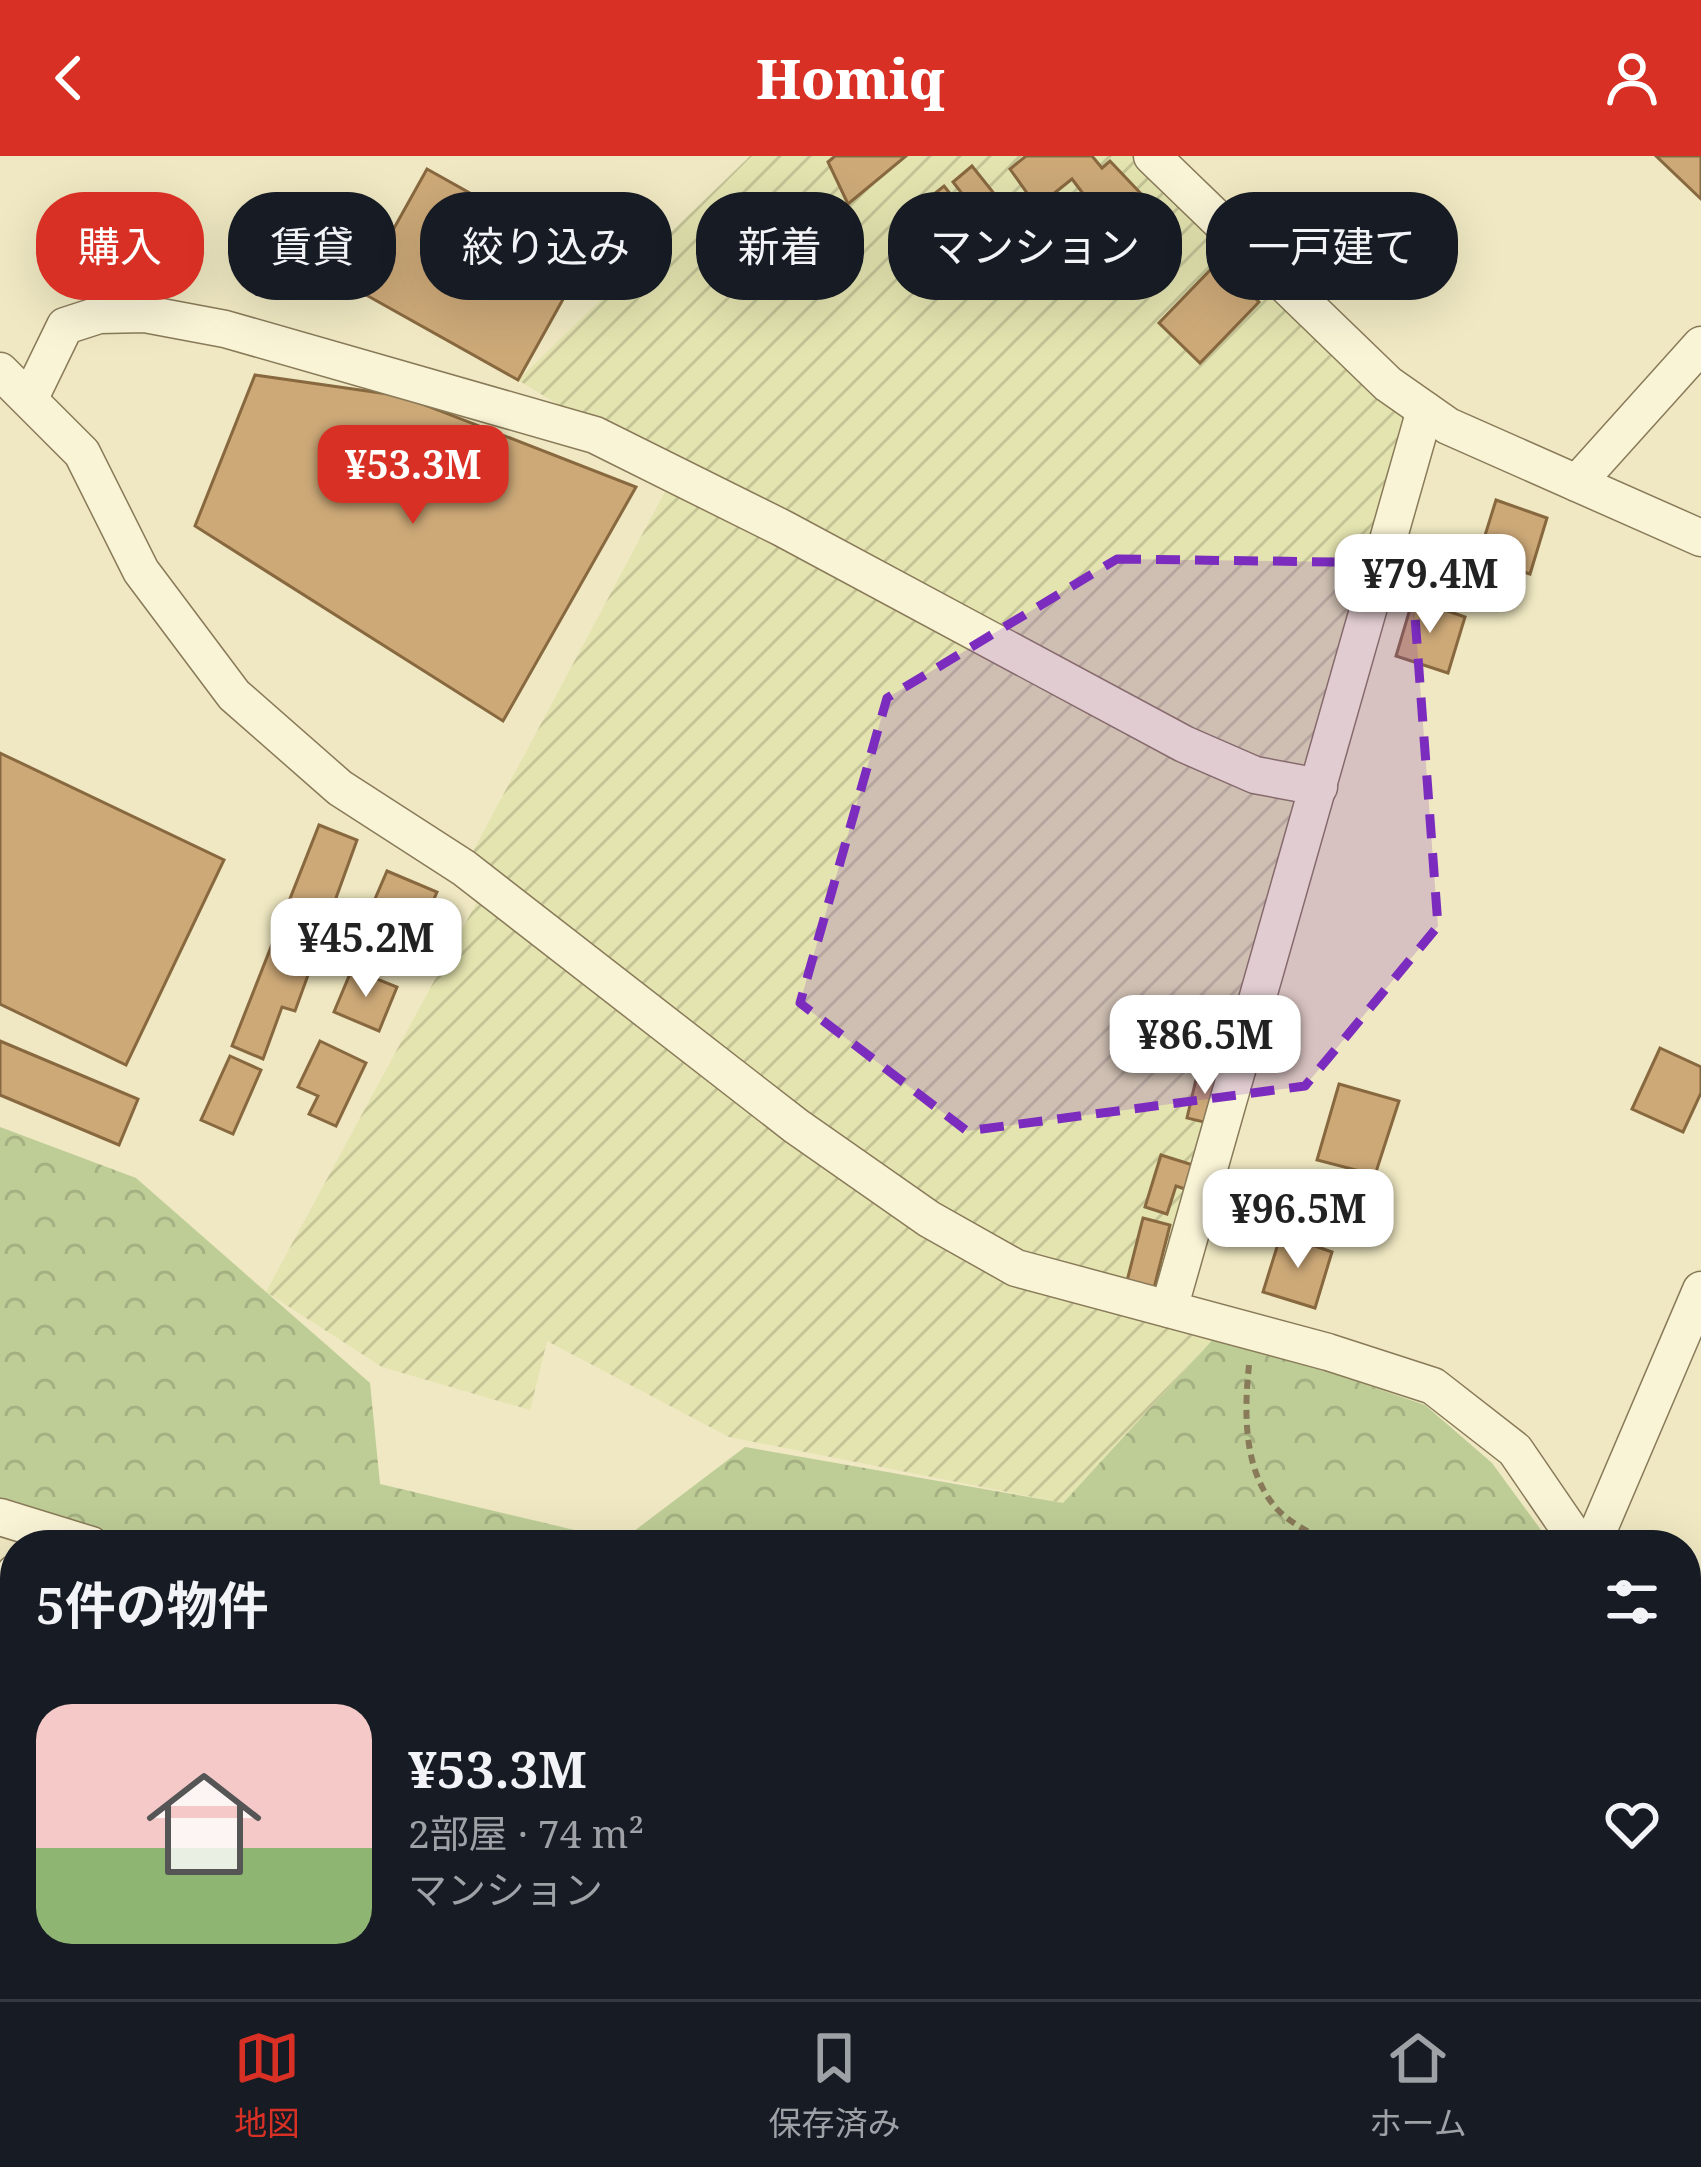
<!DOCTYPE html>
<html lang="ja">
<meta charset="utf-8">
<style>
body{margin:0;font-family:"Noto Serif","Noto Sans JP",serif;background:#242831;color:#f1f3f6;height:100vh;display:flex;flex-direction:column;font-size:45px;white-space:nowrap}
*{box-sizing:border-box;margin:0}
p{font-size:39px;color:#9ea1a6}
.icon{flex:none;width:66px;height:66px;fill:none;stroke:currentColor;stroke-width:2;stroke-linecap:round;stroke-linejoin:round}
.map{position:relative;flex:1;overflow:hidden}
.sheet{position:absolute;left:0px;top:1374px;width:1701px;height:471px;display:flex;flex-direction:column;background:#171b24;border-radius:48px 48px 0 0;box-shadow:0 12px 48px #0002}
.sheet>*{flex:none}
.banner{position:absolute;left:36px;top:36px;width:1629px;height:108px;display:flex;gap:24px}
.price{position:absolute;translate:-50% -102px;padding:0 27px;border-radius:24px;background:#fff;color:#222;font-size:39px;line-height:78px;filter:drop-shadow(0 3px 6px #0008)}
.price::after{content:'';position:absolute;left:50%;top:72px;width:36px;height:27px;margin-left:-18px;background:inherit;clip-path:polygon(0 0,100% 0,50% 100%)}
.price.active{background:#d93025;color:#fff}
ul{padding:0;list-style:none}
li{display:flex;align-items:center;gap:36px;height:300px;padding:0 36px}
li span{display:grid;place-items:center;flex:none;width:336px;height:240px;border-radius:36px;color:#555}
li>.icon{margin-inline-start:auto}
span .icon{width:144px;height:144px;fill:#fffc;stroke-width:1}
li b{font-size:51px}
h2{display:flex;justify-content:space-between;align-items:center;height:144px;padding:0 36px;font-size:51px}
.tag{padding:0 42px;border-radius:48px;background:#171b24;box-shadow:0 12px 48px #0002;font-size:42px;line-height:108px}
.tag.active{background:#d93025;color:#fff}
header{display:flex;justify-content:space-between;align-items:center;height:156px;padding:0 36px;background:#d93025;color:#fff;font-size:54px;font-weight:800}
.dock{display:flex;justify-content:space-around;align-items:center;height:168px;border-top:3px solid #363941;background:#171b24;font-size:33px;color:#9ea1a6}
.dock a{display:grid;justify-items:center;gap:6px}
.dock .active{color:#d93025}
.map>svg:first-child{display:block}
</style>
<header><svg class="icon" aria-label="back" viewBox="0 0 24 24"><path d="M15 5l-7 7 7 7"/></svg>Homiq<svg class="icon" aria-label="person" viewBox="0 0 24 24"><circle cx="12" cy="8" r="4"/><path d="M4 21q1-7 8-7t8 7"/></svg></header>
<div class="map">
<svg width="1701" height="1843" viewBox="0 0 1701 1843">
<defs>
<pattern id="farmland-furrows" width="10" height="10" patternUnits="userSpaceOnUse" patternTransform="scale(3)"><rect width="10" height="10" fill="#e4e4b0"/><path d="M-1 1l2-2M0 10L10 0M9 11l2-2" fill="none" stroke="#c4c497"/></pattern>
<pattern id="forest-crowns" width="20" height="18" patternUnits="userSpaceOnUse" patternTransform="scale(3)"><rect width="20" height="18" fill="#becd96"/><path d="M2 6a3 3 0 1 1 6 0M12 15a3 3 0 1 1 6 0" fill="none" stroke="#a4b081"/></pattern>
</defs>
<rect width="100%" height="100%" fill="#efe8c2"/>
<!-- farmland -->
<path fill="url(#farmland-furrows)" d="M750,0H1177L1420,270L1169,1153L1218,1178L1063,1347L729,1281L547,1185L530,1254L382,1211L266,1136L486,729L464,712L674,319L518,224Z"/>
<!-- forest -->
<g fill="url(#forest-crowns)">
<path d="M0,971L136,1022L370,1227L380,1328L621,1385L745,1291L1063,1347L1218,1178L1425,1249L1492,1307L1552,1389H150L0,1343Z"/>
<path d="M1686,1450L1701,1456V1804L1686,1801Z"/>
<path d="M941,1830H1311L1308,1843H935Z"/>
</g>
<!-- water -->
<path fill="#a5c1bd" stroke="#6b8f8c" stroke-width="3" d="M15,1483V1830H941L935,1843H18L0,1831V1525Z"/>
<!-- building -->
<g fill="#cda978" stroke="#88683f" stroke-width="3">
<path d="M835,0H906L848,48L828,6Z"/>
<path d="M1026,0H1092L1102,12L1110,5L1146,43L1112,76L1072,23L1037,51L1010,13Z"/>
<path d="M1656,0H1701V43Z"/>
<path d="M972,10L1004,50L984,66L953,26Z"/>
<path d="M427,13L586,102L518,224L359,135Z"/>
<path d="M944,30L976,70L956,85L924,46Z"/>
<path d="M919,48L951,88L931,103L899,64Z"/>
<path d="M1218,106L1259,146L1200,207L1159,167Z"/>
<path d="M255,219L402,240L636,331L503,565L195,370Z"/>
<path d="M1496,344L1547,362L1530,418L1478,402Z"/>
<path d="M1413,443L1465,461L1448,517L1396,500Z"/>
<path d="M0,597L224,704L126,909L0,848Z"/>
<path d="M319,669L357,684L295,855L282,851L263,903L232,890Z"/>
<path d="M387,715L437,736L413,791L363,771Z"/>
<path d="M352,813L397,831L379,875L334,856Z"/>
<path d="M0,885L138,943L119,989L0,939Z"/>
<path d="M320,885L366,907L336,970L309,958L318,940L298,931Z"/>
<path d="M1660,892L1701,911V937L1683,976L1632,953Z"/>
<path d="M230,900L261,914L233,978L201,964Z"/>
<path d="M1198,915L1223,920L1212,968L1187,962Z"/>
<path d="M1339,928L1399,945L1375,1019L1317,1004Z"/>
<path d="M1161,999L1196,1010L1188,1034L1176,1030L1167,1058L1145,1051Z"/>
<path d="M1259,1015L1320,1034L1309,1069L1248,1051Z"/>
<path d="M1143,1062L1170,1069L1154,1132L1127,1125Z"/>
<path d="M1281,1078L1332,1096L1315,1152L1263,1136Z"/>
</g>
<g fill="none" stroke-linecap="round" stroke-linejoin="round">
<!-- minor casing -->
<g stroke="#897a59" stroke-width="39">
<g id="minor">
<path d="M1152,0L1388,228L1448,270L1701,382"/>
<path d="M0,215L82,297L141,415L234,539L340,632L464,712L796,970L929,1063L1016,1112L1328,1196L1433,1230L1515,1294L1580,1389"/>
<path d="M30,242L65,170L99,159L145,158L225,173L595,279L782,372L1184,588L1255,619L1319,631"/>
<path d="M1577,327L1701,189"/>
<path d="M1169,1153L1425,254"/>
<path d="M0,1361L91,1389"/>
<path d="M1592,1389L1701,1134"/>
<path d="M1686,1437L1701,1443"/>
<path d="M0,1458L15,1417"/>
<path d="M1686,1826L1701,1829"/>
<path d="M1605,1830V1843"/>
</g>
</g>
<!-- path -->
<path stroke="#897a59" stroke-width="6" stroke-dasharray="9 6" stroke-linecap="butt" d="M1249,1209C1244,1256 1243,1315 1277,1353C1292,1369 1315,1379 1333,1389"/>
<!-- minor -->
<use href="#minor" stroke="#f9f4d6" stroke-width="36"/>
</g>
<!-- marked area -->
<path fill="#7b2cbf" fill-opacity="0.2" stroke="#7b2cbf" stroke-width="9" stroke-dasharray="24 15" stroke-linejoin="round" d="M1117,403L1411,407L1438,770L1305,930L967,975L800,847L887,542Z"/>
</svg>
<b class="price active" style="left:413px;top:371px">¥53.3M</b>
<b class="price" style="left:1430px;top:480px">¥79.4M</b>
<b class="price" style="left:366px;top:844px">¥45.2M</b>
<b class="price" style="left:1205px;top:941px">¥86.5M</b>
<b class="price" style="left:1298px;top:1115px">¥96.5M</b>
<div class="banner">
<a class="tag active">購入</a>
<a class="tag">賃貸</a>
<a class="tag">絞り込み</a>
<a class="tag">新着</a>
<a class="tag">マンション</a>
<a class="tag">一戸建て</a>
</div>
<section class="sheet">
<h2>5件の物件<svg class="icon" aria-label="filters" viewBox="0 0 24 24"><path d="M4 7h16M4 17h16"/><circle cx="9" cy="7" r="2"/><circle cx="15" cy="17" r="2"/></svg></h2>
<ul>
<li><span style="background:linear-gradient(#f6c9c9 60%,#8fb573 0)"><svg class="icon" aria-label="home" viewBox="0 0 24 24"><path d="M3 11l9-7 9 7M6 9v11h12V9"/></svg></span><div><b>¥53.3M</b><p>2部屋 · 74 m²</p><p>マンション</p></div><svg class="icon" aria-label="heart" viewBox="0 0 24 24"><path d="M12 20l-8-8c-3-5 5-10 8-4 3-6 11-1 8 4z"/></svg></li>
</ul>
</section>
</div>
<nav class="dock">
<a class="active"><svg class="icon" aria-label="map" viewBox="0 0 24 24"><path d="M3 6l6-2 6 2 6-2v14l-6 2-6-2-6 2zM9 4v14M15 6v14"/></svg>地図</a>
<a><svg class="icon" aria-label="saved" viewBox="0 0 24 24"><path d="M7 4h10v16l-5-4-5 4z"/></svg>保存済み</a>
<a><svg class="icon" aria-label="home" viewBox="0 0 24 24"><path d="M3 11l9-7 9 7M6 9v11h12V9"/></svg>ホーム</a>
</nav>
